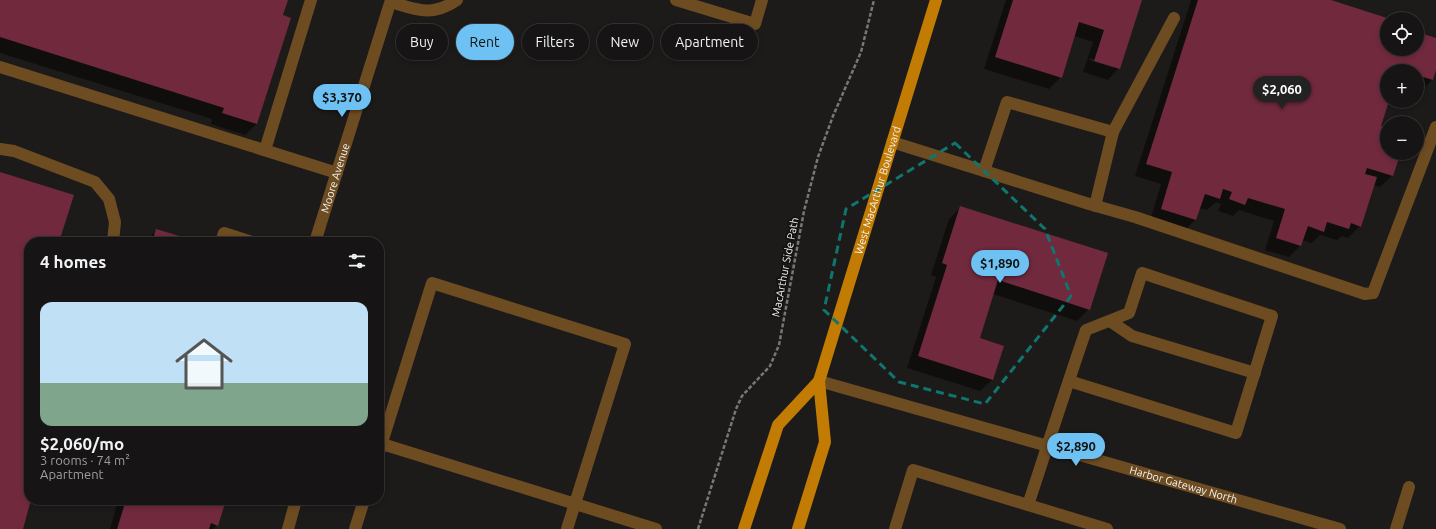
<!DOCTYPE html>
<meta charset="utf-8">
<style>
body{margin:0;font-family:Ubuntu,sans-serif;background:#1f1d1d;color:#f1f3f6;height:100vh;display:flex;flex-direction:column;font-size:15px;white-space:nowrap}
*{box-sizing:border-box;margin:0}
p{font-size:13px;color:#9e9ea0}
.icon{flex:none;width:22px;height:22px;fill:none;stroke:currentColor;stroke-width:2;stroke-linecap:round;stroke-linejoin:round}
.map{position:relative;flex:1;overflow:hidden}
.side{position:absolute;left:24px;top:237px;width:360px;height:268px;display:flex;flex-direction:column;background:#161414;border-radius:16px;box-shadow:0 2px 6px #0003,0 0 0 1px #353334}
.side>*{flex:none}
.hud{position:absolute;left:396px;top:24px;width:380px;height:36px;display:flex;gap:8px}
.tools{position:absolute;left:1380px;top:12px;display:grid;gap:8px}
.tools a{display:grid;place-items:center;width:44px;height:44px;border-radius:50%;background:#161414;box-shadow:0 2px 6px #0003,0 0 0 1px #353334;font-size:20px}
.price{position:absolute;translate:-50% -34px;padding:0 9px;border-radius:14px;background:#6ec2f3;color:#111;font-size:13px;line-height:26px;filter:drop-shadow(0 1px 2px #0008)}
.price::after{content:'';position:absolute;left:50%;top:24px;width:12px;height:9px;margin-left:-6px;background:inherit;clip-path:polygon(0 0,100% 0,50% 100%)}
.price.selected{background:#222;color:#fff}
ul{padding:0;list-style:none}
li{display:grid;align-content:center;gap:8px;height:212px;padding:0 16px}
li+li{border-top:1px solid #353334}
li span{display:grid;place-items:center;height:124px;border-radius:12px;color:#555}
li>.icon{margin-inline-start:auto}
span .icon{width:72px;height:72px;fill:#fffc;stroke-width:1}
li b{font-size:17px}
h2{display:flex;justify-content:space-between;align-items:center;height:48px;padding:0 16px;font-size:17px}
.pill{padding:0 14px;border-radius:18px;background:#161414;box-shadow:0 2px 6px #0003,0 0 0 1px #353334;font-size:14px;line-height:36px}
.pill.selected{background:#6ec2f3;color:#111}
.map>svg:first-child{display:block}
</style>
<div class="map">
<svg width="1436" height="529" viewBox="0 0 1436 529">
<rect width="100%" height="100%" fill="#1d1b1a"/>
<!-- shadow -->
<g fill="#0007" fill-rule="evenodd">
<path d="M0,0H287L257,123L245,135L211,124L212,119L0,53Z"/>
<path d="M1006,0H1141L1119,68L1108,80L1083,72L1093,42L1074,36L1061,77L1049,89L984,69ZM1090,58L1114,66V68L1089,60Z"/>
<path d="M1191,0H1327L1387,19V49H1417V33L1436,39V67L1432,80L1420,92L1417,91V71H1387L1388,101L1380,126L1387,129V153H1402L1401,159L1396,163L1392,176L1380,187L1373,185L1360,226L1348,238L1342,236L1337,240L1320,235L1312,243L1302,240L1300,246L1289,257L1265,250L1274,221L1239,210L1233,216L1218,211L1221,204L1216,202L1207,210L1199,208L1195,220L1184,231L1150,221L1161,184L1135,176Z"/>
<path d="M961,207L1089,309L1077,321L993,294L978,338L992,380L980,391L907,368L936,277L931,275L949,219Z"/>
<path d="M156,230L184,242H146Z"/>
<path d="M118,500H225L217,525L213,529H110Z"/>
</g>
<!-- building -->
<g fill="#71293e">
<path d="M0,0H288L283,15L291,18L257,124L222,113L224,108L0,37Z"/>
<path d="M1013,0H1142L1120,69L1094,61L1104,30L1079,22L1062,78L995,57Z"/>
<path d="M1198,0H1331L1387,18V49H1417V32L1436,38V70L1433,80L1417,75V71L1399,69L1398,71H1387V101H1389L1381,126L1387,128V153H1403L1401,159L1399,158L1393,176L1367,168L1365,174L1377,177L1361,227L1351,223L1349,229L1327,222L1324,232L1308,226L1301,246L1276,238L1285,209L1248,198L1245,205L1229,199L1232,192L1223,189L1220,199L1205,194L1196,220L1161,209L1172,172L1146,164Z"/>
<path d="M0,172L74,195L59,242H29V500H31L23,529H0Z"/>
<path d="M960,206L1108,253L1090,310L998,280L980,338L1004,346L993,380L918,356L947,265L942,263Z"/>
<path d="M156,229L186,238L185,242H152Z"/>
<path d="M126,500H226L218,526L211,523L209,529H117Z"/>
</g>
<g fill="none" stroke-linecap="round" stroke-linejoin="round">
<!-- path -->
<path stroke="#797776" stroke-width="2.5" stroke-dasharray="4 2" stroke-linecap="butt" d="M698,529L736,409L742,396L770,366L779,345L804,211L818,157L833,116L861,52L874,0"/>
<!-- service -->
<g stroke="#6e4c22" stroke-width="12">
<path d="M676,0L755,24L762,0"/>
<path d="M391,2C417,10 432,17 457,0"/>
<path d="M0,67L337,173"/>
<path d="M892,142L1089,204L1135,217L1365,294L1373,293L1436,127"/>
<path d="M0,149L14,151L95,182L109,199L115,222L113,242"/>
<path d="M265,150L311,0"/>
<path d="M984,171L1007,102L1113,132L1174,18"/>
<path d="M1095,206L1113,132"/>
<path d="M221,242L224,233L252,242"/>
<path d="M1110,321L1132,336L1255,373"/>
<path d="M379,443L656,529"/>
<path d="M379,452L432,283L625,344L567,529"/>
<path d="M1028,505C1047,447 1066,388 1086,330L1129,313L1142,273L1272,316L1236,433L1069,381"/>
<path d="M288,529L296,500"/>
<path d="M355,529L364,500"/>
<path d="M895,529L913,470L1107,529"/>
<path d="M1396,529L1409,487"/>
</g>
<!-- minor -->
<g stroke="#6e4c22" stroke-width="12">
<path id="s1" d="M315,242L391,0"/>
<path id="s2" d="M819,381L1340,529"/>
</g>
<!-- primary -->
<g stroke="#c27b03" stroke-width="12">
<path d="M744,529L778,425L819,381"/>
<path id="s3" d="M798,529L825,442L819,381L936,0"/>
</g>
</g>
<!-- marked area -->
<path fill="none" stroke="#0f766e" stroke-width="3" stroke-dasharray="8 5" stroke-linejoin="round" d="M955,143L1045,229L1071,296L985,404L899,382L824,310L846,209Z"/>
<g text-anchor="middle" stroke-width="3.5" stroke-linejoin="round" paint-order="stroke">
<!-- street labels -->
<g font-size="11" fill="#f4f3f2" stroke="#141211">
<text dy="4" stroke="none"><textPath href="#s1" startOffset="67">Moore Avenue</textPath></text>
<text dy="4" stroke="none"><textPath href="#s3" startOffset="352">West MacArthur Boulevard</textPath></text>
<text transform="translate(785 267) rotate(-79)" y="4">MacArthur Side Path</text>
<text dy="4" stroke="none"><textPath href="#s2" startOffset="379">Harbor Gateway North</textPath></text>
</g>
</g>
</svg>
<div class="tools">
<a><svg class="icon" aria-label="locate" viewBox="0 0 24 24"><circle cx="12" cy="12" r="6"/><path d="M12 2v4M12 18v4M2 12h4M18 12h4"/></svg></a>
<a>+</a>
<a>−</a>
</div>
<b class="price selected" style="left:1282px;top:110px">$2,060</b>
<b class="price" style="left:342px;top:118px">$3,370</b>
<b class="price" style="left:1000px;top:284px">$1,890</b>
<b class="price" style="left:1076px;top:467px">$2,890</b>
<div class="hud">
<a class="pill">Buy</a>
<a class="pill selected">Rent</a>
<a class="pill">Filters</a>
<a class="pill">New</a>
<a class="pill">Apartment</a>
</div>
<section class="side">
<h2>4 homes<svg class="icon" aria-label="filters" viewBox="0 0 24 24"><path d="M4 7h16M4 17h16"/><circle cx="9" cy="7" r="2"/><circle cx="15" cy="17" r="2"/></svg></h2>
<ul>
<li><span style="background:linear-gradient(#bfe0f5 65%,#7fa58c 0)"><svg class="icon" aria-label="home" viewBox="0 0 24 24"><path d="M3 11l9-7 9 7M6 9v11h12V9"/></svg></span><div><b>$2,060/mo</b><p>3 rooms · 74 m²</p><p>Apartment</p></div></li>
</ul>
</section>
</div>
